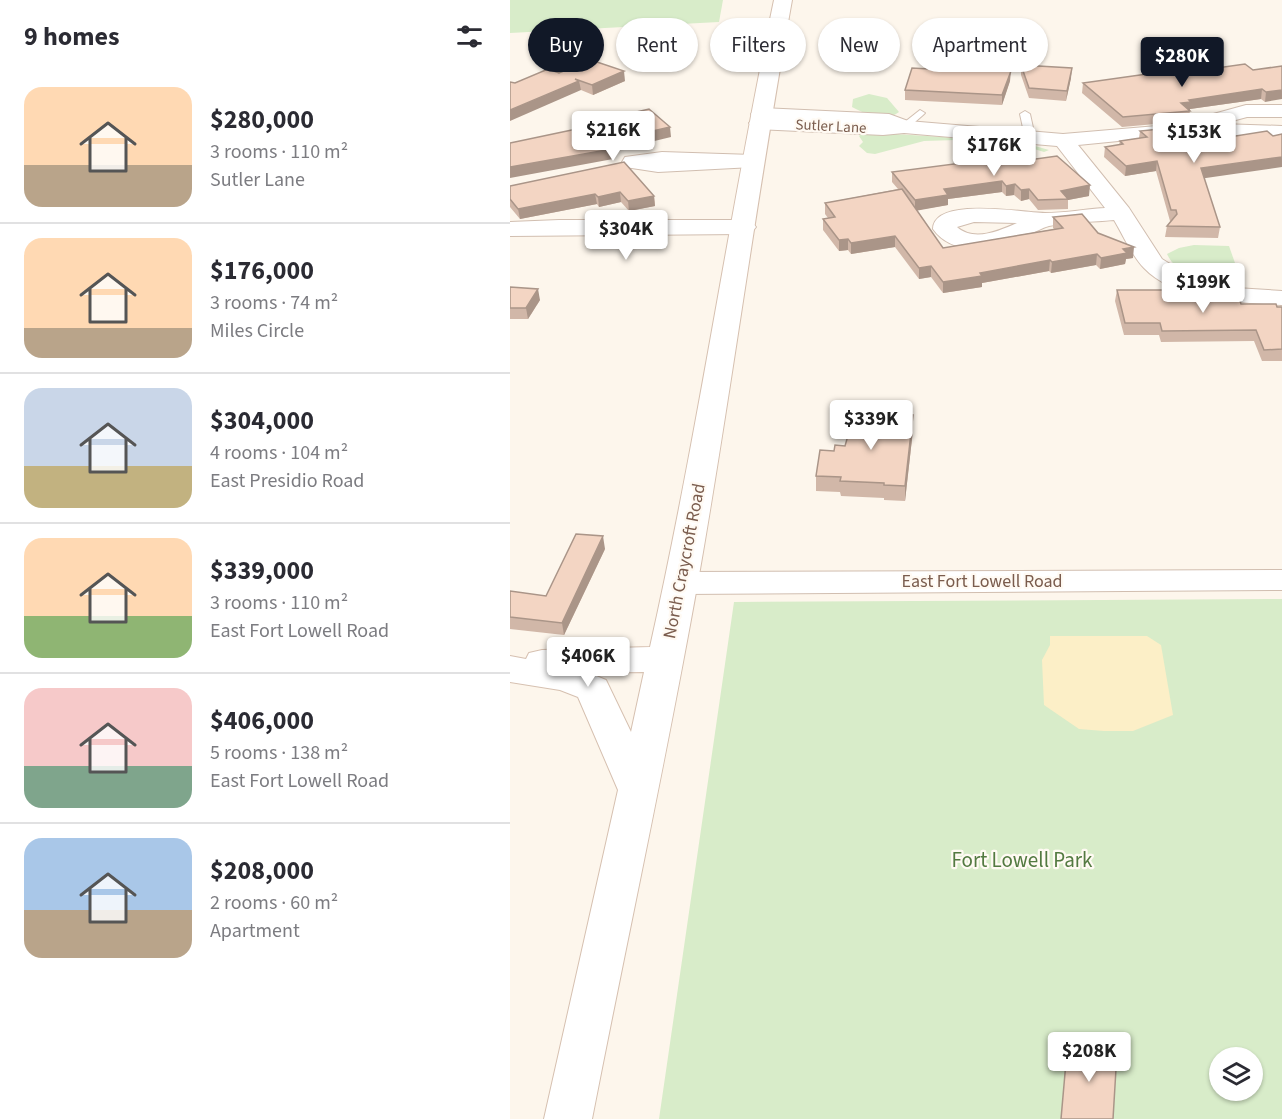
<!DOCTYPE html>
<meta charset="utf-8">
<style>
body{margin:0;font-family:"Source Sans 3",sans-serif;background:#f2f2f3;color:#2b2b33;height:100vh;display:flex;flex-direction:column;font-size:22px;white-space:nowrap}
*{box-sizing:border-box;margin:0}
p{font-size:20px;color:#7c7c81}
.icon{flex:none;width:33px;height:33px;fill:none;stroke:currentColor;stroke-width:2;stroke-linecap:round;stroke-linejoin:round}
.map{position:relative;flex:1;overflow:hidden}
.details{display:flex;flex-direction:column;background:#fff;width:510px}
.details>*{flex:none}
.banner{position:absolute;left:18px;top:18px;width:570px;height:54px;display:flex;gap:12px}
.tools{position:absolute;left:699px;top:1047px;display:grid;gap:12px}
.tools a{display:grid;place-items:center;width:54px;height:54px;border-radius:50%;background:#fff;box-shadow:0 2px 4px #0004;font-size:30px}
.price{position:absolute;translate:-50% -51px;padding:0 14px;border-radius:6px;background:#fff;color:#222;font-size:20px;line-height:39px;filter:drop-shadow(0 2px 3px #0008)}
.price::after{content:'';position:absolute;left:50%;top:36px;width:18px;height:14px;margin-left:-9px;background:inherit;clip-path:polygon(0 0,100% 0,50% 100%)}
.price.current{background:#111827;color:#fff}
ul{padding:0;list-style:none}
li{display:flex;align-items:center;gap:18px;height:150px;padding:0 24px}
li+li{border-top:2px solid #e1e1e2}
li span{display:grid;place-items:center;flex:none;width:168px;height:120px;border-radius:18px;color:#555}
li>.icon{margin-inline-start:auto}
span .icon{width:72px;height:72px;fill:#fffc;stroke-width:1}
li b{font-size:26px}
h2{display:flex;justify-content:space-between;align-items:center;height:72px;padding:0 24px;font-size:26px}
.pill{padding:0 21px;border-radius:27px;background:#fff;box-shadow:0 2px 4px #0004;font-size:21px;line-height:54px}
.pill.current{background:#111827;color:#fff}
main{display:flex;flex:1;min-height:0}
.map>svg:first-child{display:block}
</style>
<main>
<section class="details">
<h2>9 homes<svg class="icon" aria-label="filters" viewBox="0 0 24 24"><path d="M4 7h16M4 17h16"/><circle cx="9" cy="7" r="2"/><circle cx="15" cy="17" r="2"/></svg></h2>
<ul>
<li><span style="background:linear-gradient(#ffd9b3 65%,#b9a48a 0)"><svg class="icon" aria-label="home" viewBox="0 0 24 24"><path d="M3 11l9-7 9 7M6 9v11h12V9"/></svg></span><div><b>$280,000</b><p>3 rooms · 110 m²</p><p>Sutler Lane</p></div></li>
<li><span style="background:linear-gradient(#ffd9b3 75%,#b9a48a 0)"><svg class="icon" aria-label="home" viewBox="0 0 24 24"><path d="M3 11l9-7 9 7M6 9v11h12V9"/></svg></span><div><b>$176,000</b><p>3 rooms · 74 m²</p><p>Miles Circle</p></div></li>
<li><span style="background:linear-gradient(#c9d6e8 65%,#c2b280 0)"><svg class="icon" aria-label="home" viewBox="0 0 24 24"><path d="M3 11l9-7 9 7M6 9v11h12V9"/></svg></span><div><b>$304,000</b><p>4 rooms · 104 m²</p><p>East Presidio Road</p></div></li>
<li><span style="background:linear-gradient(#ffd9b3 65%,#8fb573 0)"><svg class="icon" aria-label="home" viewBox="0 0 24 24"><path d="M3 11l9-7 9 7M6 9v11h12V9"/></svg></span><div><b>$339,000</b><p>3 rooms · 110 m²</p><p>East Fort Lowell Road</p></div></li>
<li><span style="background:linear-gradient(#f6c9c9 65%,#7fa58c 0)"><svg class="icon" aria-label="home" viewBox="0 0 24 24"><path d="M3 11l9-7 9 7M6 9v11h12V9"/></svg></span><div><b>$406,000</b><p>5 rooms · 138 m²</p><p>East Fort Lowell Road</p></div></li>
<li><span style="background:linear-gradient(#a9c7e8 60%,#b9a48a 0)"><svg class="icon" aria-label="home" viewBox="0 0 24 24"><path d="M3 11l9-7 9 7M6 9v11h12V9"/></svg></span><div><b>$208,000</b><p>2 rooms · 60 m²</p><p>Apartment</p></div></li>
</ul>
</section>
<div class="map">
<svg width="772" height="1119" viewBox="0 0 772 1119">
<rect width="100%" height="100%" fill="#fdf6ec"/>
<!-- green -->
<g fill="#d8ecc9" fill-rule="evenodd">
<path d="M0,0H213L209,22L0,33Z"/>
<path d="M359,94L377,98L389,112C376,123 355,114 342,107L343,99Z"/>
<path d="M353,132L511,142L539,150L534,152L508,144L446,140L414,141L365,154L357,153L349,146L353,142L349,136Z"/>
<path d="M684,245L719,246L731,280C706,283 669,280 657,254L669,248Z"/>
<path d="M772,599V1119H149L224,602ZM710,1058H742V1090H710Z"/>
</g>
<!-- sand -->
<path fill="#fcefc7" d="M540,636H637L651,645L663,715L623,731H594L569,729L534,705L532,660L540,645Z"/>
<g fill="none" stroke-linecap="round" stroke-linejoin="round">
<!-- lane casing -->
<g stroke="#d1beb0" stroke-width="2">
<g id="lane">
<path d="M410,110L415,113L413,115L397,129H391V125Z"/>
<path d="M515,111L520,114L525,137L520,140L515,137L510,114Z"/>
</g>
</g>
<!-- street casing -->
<g stroke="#d1beb0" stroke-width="2">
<g id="street">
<path d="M736,105H772V117H737L711,124L772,126V138L714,137L689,133L568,145L619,208L652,259L681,277L726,288L772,291V305C731,303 664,300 634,268C622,256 613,235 604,220C583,222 560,222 539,226C532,228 525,232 518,235C489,247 445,260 423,229C424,196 515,213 535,213C555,213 575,209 595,208L547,146L394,133L373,135L249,129L242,127L239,123L244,118L241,114L244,110L251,108L379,114L398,121L553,134L694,122L696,116ZM464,222L507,223C489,231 464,242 447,227Z"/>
<path d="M152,152L243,155L251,156L254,161L251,166L243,167L148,172L115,167L112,162L115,157Z"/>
<path d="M49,220H234L242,222L246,227L242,232L234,234L0,236V222Z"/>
<path d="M772,570V590L171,594L160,590L155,583L160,576L171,572Z"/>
</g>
</g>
<!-- secondary casing -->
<g stroke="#d6c0b0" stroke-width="2">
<path id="secondary" d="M264,0H282C247,193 222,388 188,581C156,761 117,939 82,1119H34L108,790L68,697L50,690L0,682V656L16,659L19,653L32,650L140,647C188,433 219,215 264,0ZM134,672L121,732L96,680L79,673Z"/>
</g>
<!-- lane -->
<use href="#lane" fill="#fff" fill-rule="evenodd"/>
<!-- street -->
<use href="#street" fill="#fff" fill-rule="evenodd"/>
<!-- secondary -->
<use href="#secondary" fill="#fff" fill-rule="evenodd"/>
</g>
<!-- wall -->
<g fill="#d1b7a8">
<path d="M511,65L561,78L556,101L519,98L511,75Z"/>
<path d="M436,66L500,81L492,105L395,100V90L436,70Z"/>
<path d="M772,66L755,102L751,99L680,109L679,121L612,127L572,93L573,83L707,68L743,70Z"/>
<path d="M49,73L115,81L83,95L71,90L5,83Z"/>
<path d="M630,131L713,138L763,136L694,178L710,227L708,238L655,237L657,226L661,221H660L646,171L615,176L594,157L595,147L609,145L610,141L629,138Z"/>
<path d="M114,162L144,196L145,206L119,211L111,202L89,207L87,204L10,219L0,207V186Z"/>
<path d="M504,162L579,196L558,200V209L528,210L519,199L511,201L504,195L496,196L492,192L438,199V205L407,210L433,248L544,229L543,228V217L588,233L623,258L616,259L615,264L590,269L586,265L541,273L539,271L472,283V287L433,293L421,277L409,279L385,247L341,254L338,250L329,251L313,230V219L318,218L315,214V203L388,189L382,182V172Z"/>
<path d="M0,287L30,300L18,319H0Z"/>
<path d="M607,290L663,297L731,304L772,307V361H752L744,341L651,342L649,335H614L605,301Z"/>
<path d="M403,415V430L395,501L374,500V498L331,496L330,492L306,491V476L324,451Z"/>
<path d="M95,549L54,635L0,629V591L36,596Z"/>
</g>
<!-- shaded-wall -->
<g fill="#aa9588">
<path d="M562,68L561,78L556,101L557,91Z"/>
<path d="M114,71L115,81L83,95L82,85Z"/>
<path d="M501,71L500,81L492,105V95Z"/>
<path d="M69,81L71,90L0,121V110Z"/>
<path d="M752,89L751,99L680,109V111L671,103L679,100Z"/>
<path d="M772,90V99L755,102L756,92Z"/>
<path d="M160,127L161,137L103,151V159L0,178V167L98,144L100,141Z"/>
<path d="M772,157V167L689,179L691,168Z"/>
<path d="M647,161L646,171L615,176L616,166Z"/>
<path d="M492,181V192L438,199V205L405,211V200L434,189Z"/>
<path d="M505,184L504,195L496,196V186Z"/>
<path d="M580,185L579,196L558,200L551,191Z"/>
<path d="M519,189V199L511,201V190Z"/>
<path d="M110,192L111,202L89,207L88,197Z"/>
<path d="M85,194L87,204L10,219L8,209Z"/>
<path d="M144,196L145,206L119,211L118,201Z"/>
<path d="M385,236V247L341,254V243Z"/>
<path d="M338,239V250L329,251V240Z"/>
<path d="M624,247L623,258L616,259L615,264L590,269L591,258L613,249Z"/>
<path d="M587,254L586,265L541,273L542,262Z"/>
<path d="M540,260L539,271L472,283V287L433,293V282L470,273Z"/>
<path d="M421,266V277L409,279V268Z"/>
<path d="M28,289L30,300L18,319L16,308Z"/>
<path d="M403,415V430L395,501V486Z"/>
<path d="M93,536L95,549L54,635L52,623Z"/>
</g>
<!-- building -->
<g fill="#f3d5c3" stroke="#aa9588" stroke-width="1.5">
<path d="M81,60L114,71L82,85L65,79L69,81L0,110V82L5,83L38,69L49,73Z"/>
<path d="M735,64L743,70L772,66V90L756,92L752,89L679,100L681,102L671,103L680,111L613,117L573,83L694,66L704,65L707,68Z"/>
<path d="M511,65L562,68L557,91L519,88Z"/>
<path d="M436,66L501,71L492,95L395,90L402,68L437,70Z"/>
<path d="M139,109L160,127L100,141L102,143L98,144L102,149L0,167V143L95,123L92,120Z"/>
<path d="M690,125L699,127L713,138L757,131L763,136L772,134V157L691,168L710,227L657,226L667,214L666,210H661L647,161L616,166L595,147L613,144L610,141L637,137L630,131Z"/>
<path d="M547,156L580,185L551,191L558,199L528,200L519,189L511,190L505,184L496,186L492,181L434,189L438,195L405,200L382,172L498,157L504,162Z"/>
<path d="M114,162L144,196L118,201L110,192L88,197L85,194L8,209L0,199V186Z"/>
<path d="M392,189L433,248L553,228L543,217L572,214L588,233L624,247L613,249L617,253L591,258L587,254L542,262L540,260L470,273L472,276L433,282L421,266L409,268L385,236L341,243L338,239L329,240L313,219L325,217L315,203Z"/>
<path d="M0,287L28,289L16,308H0Z"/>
<path d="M607,290H661L663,297L729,298L731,304H766L767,307H772V349L754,350L746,330L652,331L650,323H615Z"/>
<path d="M345,411L403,415L395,486L374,485V483L330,481L331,477L306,476L310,450L324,451L325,445L335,446Z"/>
<path d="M66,534L93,536L52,623L0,617V591L36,596Z"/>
<path d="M574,1039L595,1042L594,1052L602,1053L601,1069H606L603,1119H551L556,1062H560L562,1045L573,1047Z"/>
</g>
<g text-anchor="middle" stroke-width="4.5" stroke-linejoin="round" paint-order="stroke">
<!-- far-street labels -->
<g font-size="15" fill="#7a5c4d" stroke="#fffaf3">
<text transform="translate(321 126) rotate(3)" y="5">Sutler Lane</text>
</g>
<!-- street labels -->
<g font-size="18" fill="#7a5c4d" stroke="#fffaf3">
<text transform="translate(174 561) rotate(-79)" y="6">North Craycroft Road</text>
<text x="472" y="587">East Fort Lowell Road</text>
</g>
<!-- near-park labels -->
<g font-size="21" fill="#537a41" stroke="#fffaf3">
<text x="512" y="867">Fort Lowell Park</text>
</g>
</g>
</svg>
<div class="tools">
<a><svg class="icon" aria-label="layers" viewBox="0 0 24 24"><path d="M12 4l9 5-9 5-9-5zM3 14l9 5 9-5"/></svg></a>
</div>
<b class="price current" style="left:672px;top:88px">$280K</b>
<b class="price" style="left:103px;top:162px">$216K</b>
<b class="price" style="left:684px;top:164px">$153K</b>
<b class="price" style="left:484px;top:177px">$176K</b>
<b class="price" style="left:116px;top:261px">$304K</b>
<b class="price" style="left:693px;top:314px">$199K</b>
<b class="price" style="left:361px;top:451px">$339K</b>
<b class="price" style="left:78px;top:688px">$406K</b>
<b class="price" style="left:579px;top:1083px">$208K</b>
<div class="banner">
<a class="pill current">Buy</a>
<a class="pill">Rent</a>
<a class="pill">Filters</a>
<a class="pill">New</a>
<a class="pill">Apartment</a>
</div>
</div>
</main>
